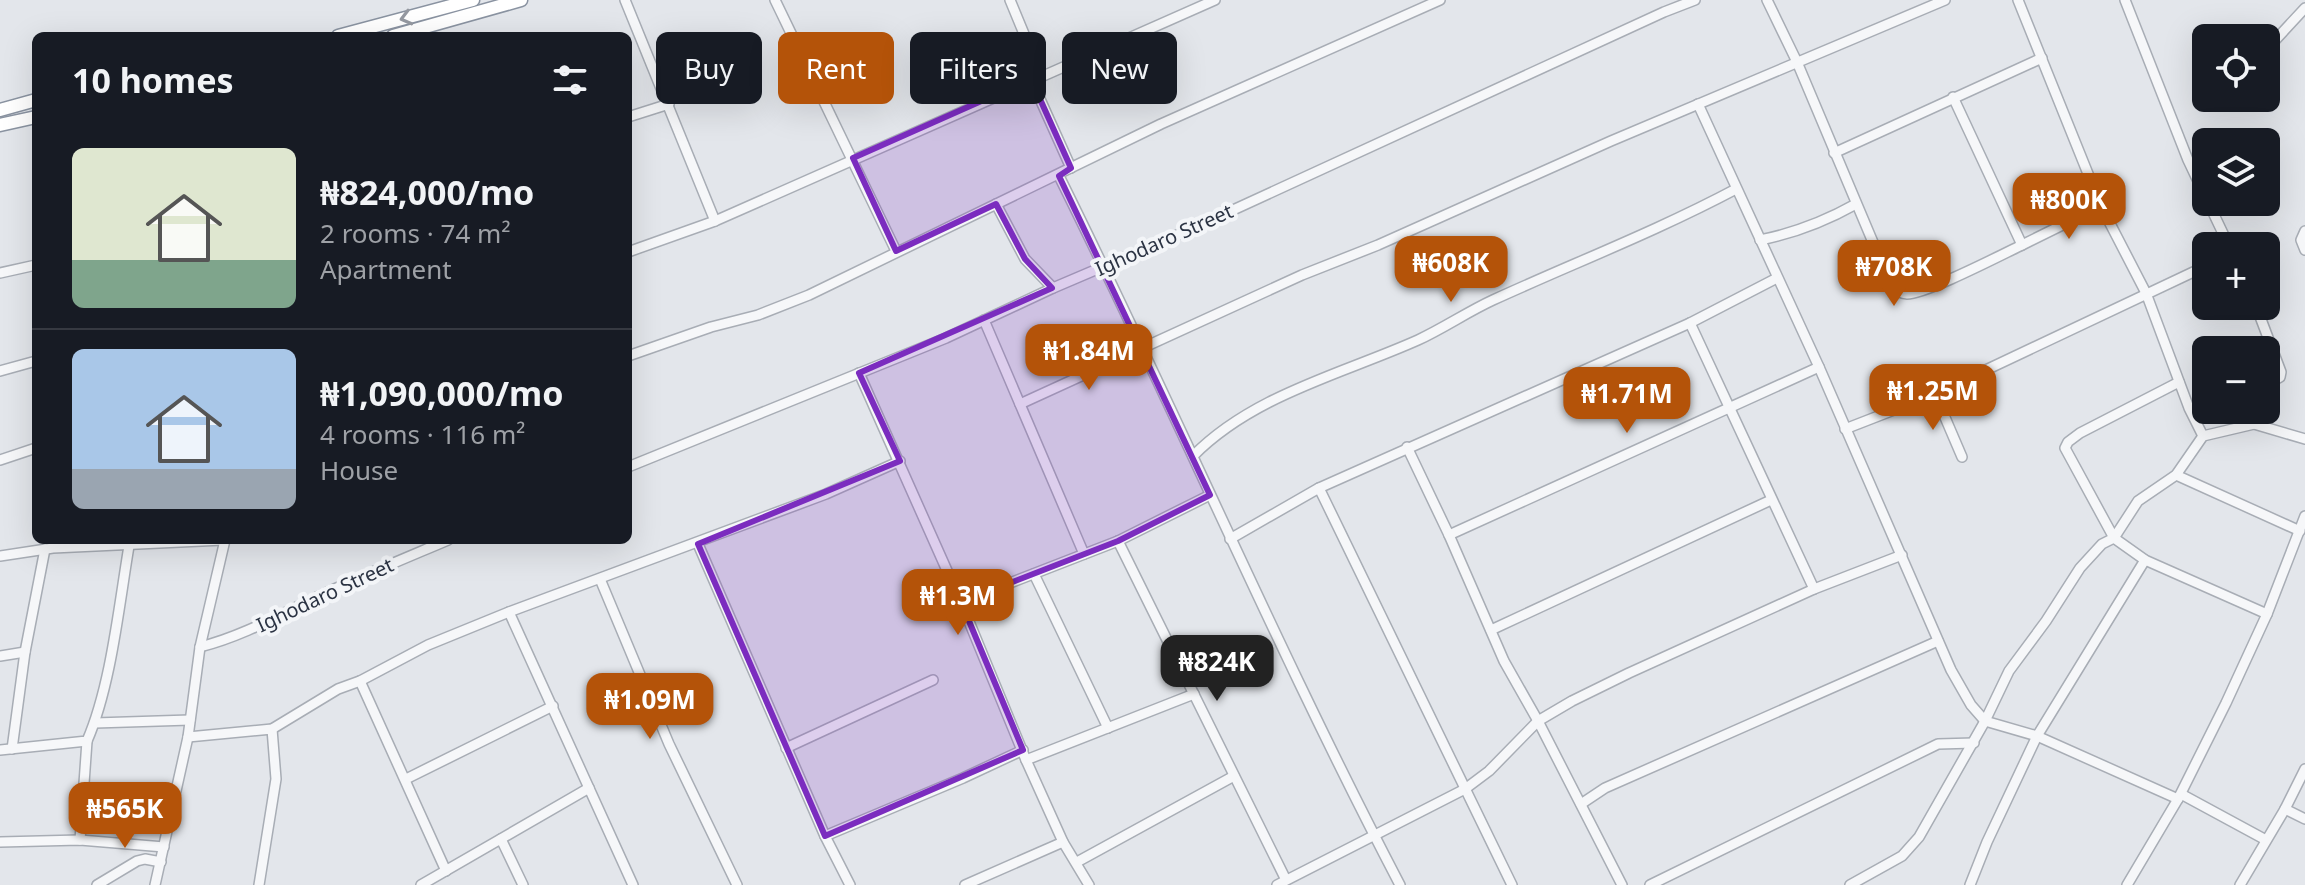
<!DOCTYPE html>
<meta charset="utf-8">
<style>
body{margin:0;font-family:"Noto Sans",sans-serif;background:#242831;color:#f1f3f6;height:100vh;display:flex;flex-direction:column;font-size:30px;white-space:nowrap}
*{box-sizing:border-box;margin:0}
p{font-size:26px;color:#9ea1a6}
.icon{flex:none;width:44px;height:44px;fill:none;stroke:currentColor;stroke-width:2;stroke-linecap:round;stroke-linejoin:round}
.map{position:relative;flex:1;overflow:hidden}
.sheet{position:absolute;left:32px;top:32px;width:600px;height:512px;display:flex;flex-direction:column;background:#171b24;border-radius:12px;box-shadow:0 8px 32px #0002}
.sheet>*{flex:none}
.top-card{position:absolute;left:656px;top:32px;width:760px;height:72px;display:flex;gap:16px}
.fabs{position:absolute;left:2192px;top:24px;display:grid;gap:16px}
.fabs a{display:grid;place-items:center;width:88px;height:88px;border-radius:12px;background:#171b24;box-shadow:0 8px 32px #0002;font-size:40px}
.price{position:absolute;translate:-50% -68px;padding:0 18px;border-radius:16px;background:#b45309;color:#fff;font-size:26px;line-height:52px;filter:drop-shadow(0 2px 4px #0008)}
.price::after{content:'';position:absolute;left:50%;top:48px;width:24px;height:18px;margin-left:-12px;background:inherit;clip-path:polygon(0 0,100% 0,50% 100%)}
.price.selected{background:#222;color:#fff}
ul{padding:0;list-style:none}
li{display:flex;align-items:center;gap:24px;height:200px;padding:0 40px}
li+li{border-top:2px solid #363941}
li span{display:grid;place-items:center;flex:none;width:224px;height:160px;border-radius:12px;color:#555}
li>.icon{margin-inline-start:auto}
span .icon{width:96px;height:96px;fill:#fffc;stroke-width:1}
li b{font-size:34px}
h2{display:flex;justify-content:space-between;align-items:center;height:96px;padding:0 40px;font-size:34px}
.pill{padding:0 28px;border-radius:12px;background:#171b24;box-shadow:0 8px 32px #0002;font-size:28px;line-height:72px}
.pill.selected{background:#b45309;color:#fff}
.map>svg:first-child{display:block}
</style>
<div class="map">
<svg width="2305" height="885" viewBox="0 0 2305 885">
<rect width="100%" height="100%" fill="#e3e6eb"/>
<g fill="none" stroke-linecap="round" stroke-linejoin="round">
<!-- minor casing -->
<g stroke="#a8adb5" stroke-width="12">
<g id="minor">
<path d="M625,0L715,221"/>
<path d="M775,0L896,251"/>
<path d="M1010,0L1041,75"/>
<path d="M1767,0L1797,62L1891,285C1896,289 1900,294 1907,294C1926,294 2001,255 2022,245L1953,97"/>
<path d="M2018,0L2101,206L2146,293L2189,408L2203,436"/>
<path d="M2125,0L2188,160L2206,198"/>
<path d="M2266,50L2305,8"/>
<path d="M1031,79L1071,168"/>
<path d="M1698,104L1819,367L1951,670L1971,705L1985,721L2037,736L2178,799"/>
<path d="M628,117L669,104"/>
<path d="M1834,153L2042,58"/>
<path d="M1059,176C1176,411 1278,652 1400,885"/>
<path d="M2208,202L2229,246"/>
<path d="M996,204L1025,259L1053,288"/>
<path d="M2305,231L2301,240L2305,250"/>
<path d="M1760,240C1795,233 1824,222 1856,204"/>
<path d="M2022,245L2101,206"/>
<path d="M628,252L715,221L1215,0"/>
<path d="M0,273L36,265"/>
<path d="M2256,306L2281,372L2280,377L2266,385"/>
<path d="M984,320L1084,554"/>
<path d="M1690,323L1814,589"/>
<path d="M628,356L711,327L758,315L809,295L1161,124L1440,0"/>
<path d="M0,371L36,361"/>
<path d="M859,373L961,602L1026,760L1063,842L1089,885"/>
<path d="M2179,382L2080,433L2068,442L2065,448L2114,538L2145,560L2267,614"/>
<path d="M1935,394L1962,457"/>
<path d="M1020,404L1302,275L1378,245L1611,141L1945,0"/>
<path d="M2254,410V424L2305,439"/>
<path d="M1845,429L1935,394L2206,266"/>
<path d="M1407,447L1449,535L1504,661L1538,721L1622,885"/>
<path d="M1193,456C1253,395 1342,374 1418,340C1444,328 1467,312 1493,300C1574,263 1657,231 1736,189"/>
<path d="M0,460L36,448"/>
<path d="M628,467L946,338L1053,288L1196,227L1664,12L1695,0"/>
<path d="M2176,475L2300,531"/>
<path d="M1319,488L1512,885"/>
<path d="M1449,535L1819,367"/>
<path d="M1230,539L1319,488L1690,323L1777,278"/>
<path d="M1118,541L1286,880"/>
<path d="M698,544L825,836L850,885"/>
<path d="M0,556L53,548L223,540"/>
<path d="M1034,574L1108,728"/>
<path d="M600,579L669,744L737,885"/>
<path d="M961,602L1118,541L1210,495"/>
<path d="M509,612L633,885"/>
<path d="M1491,630L1771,500"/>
<path d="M200,647C247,635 286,611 330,591C369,573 408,557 448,540"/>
<path d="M0,656L25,652"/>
<path d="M360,681L446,871"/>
<path d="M95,723L190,720"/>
<path d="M188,737L272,729L338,689L360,681L428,645L509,612L826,494L900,461"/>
<path d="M786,748L933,680"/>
<path d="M12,749L25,652L45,549"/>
<path d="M0,750L87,741C111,686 119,605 129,546"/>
<path d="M1026,760L1194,694"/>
<path d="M406,779L553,706"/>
<path d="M2181,794L2266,840"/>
<path d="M1581,804L1605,788L1938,641"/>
<path d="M2285,809L2305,819"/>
<path d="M825,836L963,778L1023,750"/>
<path d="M501,839L523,885"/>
<path d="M80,840L87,741"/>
<path d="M0,842L80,840L164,847"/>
<path d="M1077,862L1234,776"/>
<path d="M97,885L137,861L145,859L161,862"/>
<path d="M155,885L188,737L200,647L225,540"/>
<path d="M259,885L276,779L272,729"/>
<path d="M421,885L589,788"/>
<path d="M965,885L1063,842"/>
<path d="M1277,885L1465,789L1489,771L1538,721L1572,701L1629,673L1814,589L1902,555"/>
<path d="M1650,885L1938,744L1974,743"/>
<path d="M1850,885L1902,856L1919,837L1985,721L2009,671L2046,621L2080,568L2102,544L2114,538L2138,501L2176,475L2203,436L2254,424"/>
<path d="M1970,885L1987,842L2037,736L2145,560"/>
<path d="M2127,885L2178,799L2226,703L2267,614L2305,516"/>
<path d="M2240,885L2285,809L2305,769"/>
</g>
</g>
<!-- highway casing -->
<g stroke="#8a93a1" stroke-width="15">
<g id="highway">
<path d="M338,36L473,0"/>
<path d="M393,36L521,0"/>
<path d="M0,110L36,100"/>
<path d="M0,125L36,117"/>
</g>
</g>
<!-- minor -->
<use href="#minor" stroke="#f6f7f9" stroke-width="9"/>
<!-- highway -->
<use href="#highway" stroke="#fff" stroke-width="12"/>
</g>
<!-- one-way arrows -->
<defs><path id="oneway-chevron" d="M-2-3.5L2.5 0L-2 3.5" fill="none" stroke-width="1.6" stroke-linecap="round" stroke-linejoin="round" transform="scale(2)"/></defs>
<use stroke="#9599a1" href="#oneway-chevron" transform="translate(406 18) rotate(165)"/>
<!-- marked area -->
<path fill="#7b2cbf" fill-opacity="0.2" stroke="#7b2cbf" stroke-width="6" stroke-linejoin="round" d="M1031,79L1071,168L1059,176L1210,495L1118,541L961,602L1023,750L825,836L698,544L900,461L859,373L1052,288L1025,259L996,204L896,251L853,158Z"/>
<g text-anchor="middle" stroke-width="8" stroke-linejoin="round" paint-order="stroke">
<!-- street labels -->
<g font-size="20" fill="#2b3343" stroke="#f3f5f8">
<text transform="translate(1164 240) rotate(-24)" y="7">Ighodaro Street</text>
<text transform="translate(325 595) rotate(-25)" y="7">Ighodaro Street</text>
</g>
</g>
</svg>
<div class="fabs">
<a><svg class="icon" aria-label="locate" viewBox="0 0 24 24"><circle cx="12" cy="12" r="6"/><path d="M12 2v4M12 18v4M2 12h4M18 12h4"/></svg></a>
<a><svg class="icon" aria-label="layers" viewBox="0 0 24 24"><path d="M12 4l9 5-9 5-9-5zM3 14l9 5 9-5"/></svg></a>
<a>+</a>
<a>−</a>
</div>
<b class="price" style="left:2069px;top:241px">₦800K</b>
<b class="price" style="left:1451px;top:304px">₦608K</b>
<b class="price" style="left:1894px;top:308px">₦708K</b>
<b class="price" style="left:1089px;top:392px">₦1.84M</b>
<b class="price" style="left:1933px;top:432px">₦1.25M</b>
<b class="price" style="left:1627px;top:435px">₦1.71M</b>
<b class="price" style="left:958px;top:637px">₦1.3M</b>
<b class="price selected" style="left:1217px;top:703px">₦824K</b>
<b class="price" style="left:650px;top:741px">₦1.09M</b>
<b class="price" style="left:125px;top:850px">₦565K</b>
<div class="top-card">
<a class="pill">Buy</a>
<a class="pill selected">Rent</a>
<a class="pill">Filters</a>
<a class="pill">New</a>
</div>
<section class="sheet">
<h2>10 homes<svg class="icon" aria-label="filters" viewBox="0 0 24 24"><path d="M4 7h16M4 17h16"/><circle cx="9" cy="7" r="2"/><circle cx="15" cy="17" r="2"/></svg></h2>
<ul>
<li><span style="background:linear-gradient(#dfe7d0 70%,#7fa58c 0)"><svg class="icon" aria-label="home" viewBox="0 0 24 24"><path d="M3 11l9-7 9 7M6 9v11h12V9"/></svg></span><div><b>₦824,000/mo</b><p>2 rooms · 74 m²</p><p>Apartment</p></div></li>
<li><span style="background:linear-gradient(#a9c7e8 75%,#9aa5b1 0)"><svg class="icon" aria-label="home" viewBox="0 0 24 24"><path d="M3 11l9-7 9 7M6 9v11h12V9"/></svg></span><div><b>₦1,090,000/mo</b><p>4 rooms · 116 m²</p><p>House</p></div></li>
</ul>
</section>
</div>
